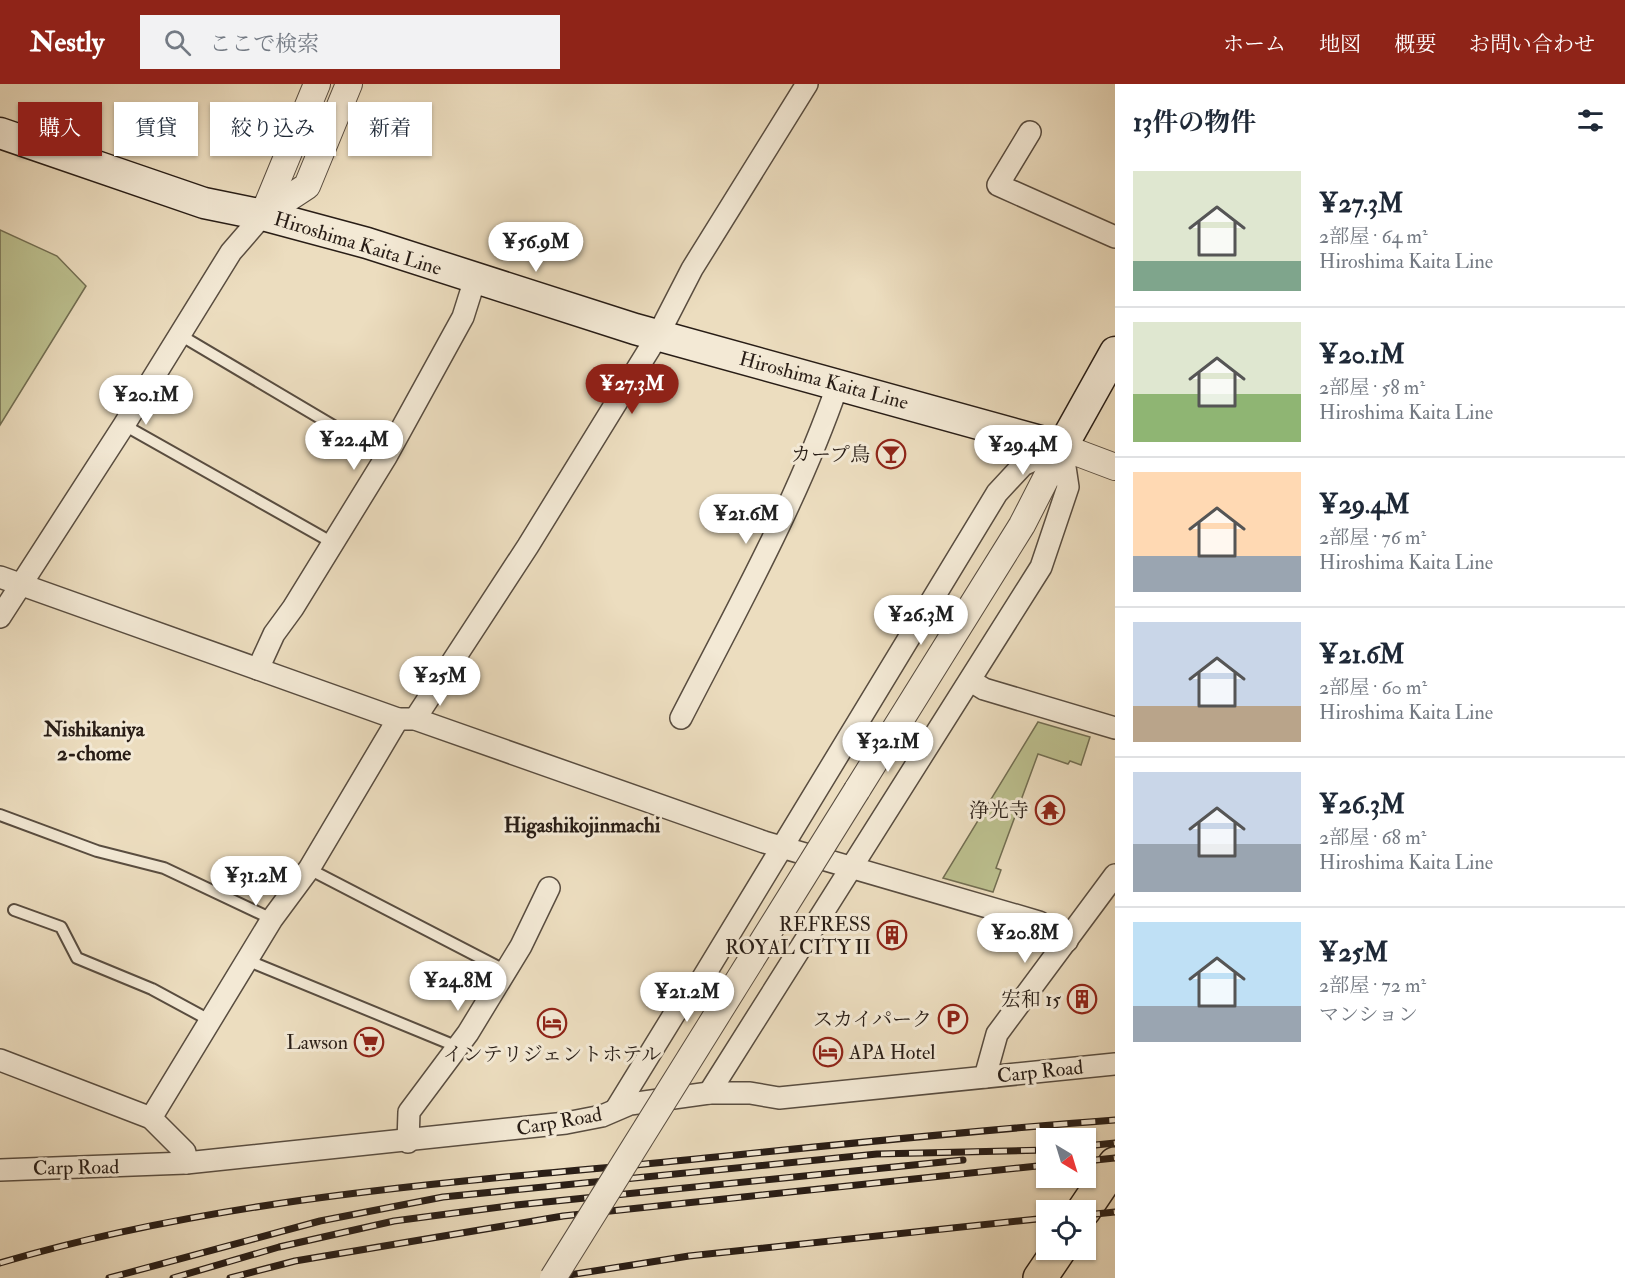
<!DOCTYPE html>
<html lang="ja">
<meta charset="utf-8">
<style>
body{margin:0;font-family:"IM FELL Double Pica","Noto Serif JP",serif;background:#f2f2f3;color:#1f2937;height:100vh;display:flex;flex-direction:column;font-size:22px;white-space:nowrap}
*{box-sizing:border-box;margin:0}
p{font-size:20px;color:#747a83}
.icon{flex:none;width:33px;height:33px;fill:none;stroke:currentColor;stroke-width:2;stroke-linecap:round;stroke-linejoin:round}
.map{position:relative;flex:1;overflow:hidden}
.drawer{display:flex;flex-direction:column;background:#fff;width:510px}
.drawer>*{flex:none}
.guide{position:absolute;left:18px;top:18px;width:570px;height:54px;display:flex;gap:12px}
.needle{width:39px;rotate:142deg}
.fabs{position:absolute;left:1036px;top:1044px;display:grid;gap:12px}
.fabs a{display:grid;place-items:center;width:60px;height:60px;border-radius:0px;background:#fff;box-shadow:0 2px 4px #0004;font-size:30px}
.price{position:absolute;translate:-50% -51px;padding:0 14px;border-radius:21px;background:#fff;color:#222;font-size:20px;line-height:39px;filter:drop-shadow(0 2px 3px #0008)}
.price::after{content:'';position:absolute;left:50%;top:36px;width:18px;height:14px;margin-left:-9px;background:inherit;clip-path:polygon(0 0,100% 0,50% 100%)}
.price.selected{background:#8f2418;color:#fff}
ul{padding:0;list-style:none}
li{display:flex;align-items:center;gap:18px;height:150px;padding:0 18px}
li+li{border-top:2px solid #e0e1e3}
li span{display:grid;place-items:center;flex:none;width:168px;height:120px;border-radius:0px;color:#555}
li>.icon{margin-inline-start:auto}
span .icon{width:72px;height:72px;fill:#fffc;stroke-width:1}
li b{font-size:26px}
h2{display:flex;justify-content:space-between;align-items:center;height:72px;padding:0 18px;font-size:26px}
.pill{padding:0 21px;border-radius:0px;background:#fff;box-shadow:0 2px 4px #0004;font-size:21px;line-height:54px}
.pill.selected{background:#8f2418;color:#fff}
header{display:flex;align-items:center;gap:36px;box-sizing:border-box;height:84px;padding:0 30px;background:#8f2418;color:#fff}
header strong{font-size:28px}
nav{display:flex;gap:33px;margin-inline-start:auto;font-size:21px}
.search{width:420px;height:54px;background:#f2f2f3;display:flex;align-items:center;gap:15px;box-sizing:border-box;padding:0 21px;border-radius:0px;color:#747a83;font-size:22px}
main{display:flex;flex:1;min-height:0}
.map>svg:first-child{display:block}
</style>
<header>
<strong>Nestly</strong>
<div class="search"><svg class="icon" aria-label="search" viewBox="0 0 24 24"><circle cx="10" cy="10" r="6"/><path d="M15 15l6 6"/></svg>ここで検索</div>
<nav><a>ホーム</a><a>地図</a><a>概要</a><a>お問い合わせ</a></nav>
</header>
<main>
<div class="map">
<svg width="1115" height="1194" viewBox="0 0 1115 1194">
<rect width="100%" height="100%" fill="#ecddbf"/>
<filter id="stains"><feTurbulence type="fractalNoise" baseFrequency=".00333" numOctaves="4"/><feColorMatrix values="0 0 0 0 .2 0 0 0 0 .09 0 0 0 0 .02 0 0 0 .5 -.17"/></filter>
<radialGradient id="worn" r=".72"><stop offset=".6" stop-color="#630" stop-opacity="0"/><stop offset="1" stop-color="#630" stop-opacity=".3"/></radialGradient>
<!-- green -->
<g fill="#bcc08f" stroke="#726e52" stroke-width="1.5">
<path d="M0,146L57,172L86,202L0,341Z"/>
<path d="M1038,638L1090,653L1081,681L1070,677L1068,680L1038,670L996,784L1001,786L993,808L943,794Z"/>
</g>
<g fill="none" stroke-linecap="round" stroke-linejoin="round">
<!-- service casing -->
<g stroke="#594d40" stroke-width="14">
<g id="service">
<path d="M180,251L386,373"/>
<path d="M124,341L333,459"/>
<path d="M0,731L97,767L164,784L272,835"/>
<path d="M309,785L506,887"/>
<path d="M14,826L61,843L77,874L152,905L211,937"/>
<path d="M249,877L458,963"/>
</g>
</g>
<!-- minor casing -->
<g stroke="#594d40" stroke-width="24">
<g id="minor">
<path d="M1030,48L998,101L1115,153"/>
<path d="M0,493L398,635H415L764,758L1039,838L1067,857"/>
<path d="M0,533L124,341L231,168L263,131"/>
<path d="M258,585L274,550L293,524L386,373L463,233L475,195"/>
<path d="M971,597L984,605L1115,644"/>
<path d="M681,634C737,525 798,416 838,300"/>
<path d="M415,635L528,462L658,251L692,185L807,0"/>
<path d="M0,976L151,1034L185,1068L186,1079"/>
<path d="M985,993L997,950L1115,791"/>
<path d="M616,1025L675,929L696,905L997,409L1023,381L1062,363L1068,403L1041,483L709,1009"/>
<path d="M151,1034L272,835L309,785L398,635"/>
<path d="M408,1058L409,1028L468,949L521,862L549,804"/>
<path d="M0,1086L186,1079L566,1039L602,1032L630,1020L709,1009H750L779,1014L1115,980"/>
</g>
</g>
<!-- tertiary casing -->
<g stroke="#594d40" stroke-width="28">
<g id="tertiary">
<path d="M263,131L307,102L349,0"/>
<path d="M263,131L317,0"/>
<path d="M857,706L1022,441L1062,363L1115,383"/>
</g>
</g>
<!-- secondary casing -->
<g stroke="#281d16" stroke-width="33">
<path id="secondary" d="M0,49L204,119L263,131L367,159L635,245L1062,363L1115,268"/>
</g>
<!-- primary casing -->
<g stroke="#281d16" stroke-width="36">
<g id="primary">
<path d="M1084,1126L1115,1080"/>
<path d="M1040,1194L1059,1166"/>
</g>
</g>
<!-- service -->
<use href="#service" stroke="#f3e9d5" stroke-width="10"/>
<!-- minor -->
<use href="#minor" stroke="#f3e9d5" stroke-width="21"/>
<!-- tertiary -->
<use href="#tertiary" stroke="#f3e9d5" stroke-width="26"/>
<!-- secondary -->
<use href="#secondary" stroke="#f3e9d5" stroke-width="30"/>
<!-- primary -->
<use href="#primary" stroke="#ecddbf" stroke-width="33"/>
<!-- rail casing -->
<g stroke="#281d16" stroke-width="7">
<g id="rail">
<path d="M1086,1062L1115,1059"/>
<path d="M1086,1077L1115,1074"/>
<path d="M1086,1131L1115,1128"/>
<path d="M0,1179C203,1119 415,1101 625,1082C788,1066 951,1048 1115,1036"/>
<path d="M109,1194L320,1137L443,1113L877,1070L1047,1066"/>
<path d="M173,1194L279,1163L394,1137L516,1121L963,1076"/>
<path d="M230,1194L295,1177L563,1132L1047,1081"/>
<path d="M550,1194L689,1172L1047,1134"/>
</g>
</g>
<!-- rail -->
<use href="#rail" stroke="#f3e9d5" stroke-width="4.5" stroke-dasharray="14" stroke-linecap="butt"/>
<!-- tertiary-bridge casing -->
<g stroke="#594d40" stroke-width="28" stroke-linecap="butt">
<path id="tertiary-bridge" d="M553,1194L857,706"/>
</g>
<!-- tertiary-bridge -->
<use href="#tertiary-bridge" stroke="#f3e9d5" stroke-width="26"/>
</g>
<!-- icons -->
<defs>
<g id="bar-ring" transform="scale(1.5)"><circle r="9.5" fill="#f3e9d5" stroke="#8f2418" stroke-width="1.5"/><path d="M-6-5H6L.8 .8V4.5H3.5V6h-7V4.5H-.8V.8Z" fill="#8f2418"/></g>
<g id="temple-ring" transform="scale(1.5)"><circle r="9.5" fill="#f3e9d5" stroke="#8f2418" stroke-width="1.5"/><path d="M0-6L5-2H3V0L6.5 2.5H4V6H1.5V3h-3V6H-4V2.5H-6.5L-3 0V-2H-5Z" fill="#8f2418"/></g>
<g id="building-ring" transform="scale(1.5)"><circle r="9.5" fill="#f3e9d5" stroke="#8f2418" stroke-width="1.5"/><path d="M-4-6H4V6H1V3H-1V6H-4ZM-2.5-4.3h1.7v1.8h-1.7ZM.8-4.3h1.7v1.8H.8ZM-2.5-1h1.7V.8h-1.7ZM.8-1h1.7V.8H.8Z" fill="#8f2418"/></g>
<g id="parking-ring" transform="scale(1.5)"><circle r="9.5" fill="#f3e9d5" stroke="#8f2418" stroke-width="1.5"/><path d="M-3.5-5.5H1a3.5 3.5 0 0 1 0 7H-1V5.5H-3.5ZM-1-3.4V-.6H.8a1.4 1.4 0 0 0 0-2.8Z" fill="#8f2418"/></g>
<g id="hotel-ring" transform="scale(1.5)"><circle r="9.5" fill="#f3e9d5" stroke="#8f2418" stroke-width="1.5"/><path d="M-6-4.5h1.5V1H6V5H4.5V3h-9V5H-6ZM-4 0a1.8 1.8 0 1 1 3.6 0ZM.5 0V-2.5h3Q6-2.5 6 0Z" fill="#8f2418"/></g>
<g id="supermarket-ring" transform="scale(1.5)"><circle r="9.5" fill="#f3e9d5" stroke="#8f2418" stroke-width="1.5"/><path d="M-6-5.5h2.5l.6 2H6L4.5 2H-2.5L-4.4-4H-6ZM-1.5 3.2a1.3 1.3 0 1 0 .1 0ZM3 3.2a1.3 1.3 0 1 0 .1 0Z" fill="#8f2418"/></g>
</defs>
<g fill-rule="evenodd">
<use href="#bar-ring" x="891" y="370"/>
<use href="#temple-ring" x="1050" y="726"/>
<use href="#building-ring" x="892" y="851"/>
<use href="#building-ring" x="1082" y="915"/>
<use href="#parking-ring" x="953" y="935"/>
<use href="#hotel-ring" x="552" y="939"/>
<use href="#supermarket-ring" x="369" y="958"/>
<use href="#hotel-ring" x="828" y="968"/>
</g>
<g text-anchor="middle" stroke-width="6" stroke-linejoin="round" paint-order="stroke">
<!-- street labels -->
<g font-size="20" fill="#281d16" stroke="#f3e9d5">
<text transform="translate(358 159) rotate(17)" y="7">Hiroshima Kaita Line</text>
<text transform="translate(824 296) rotate(15)" y="7">Hiroshima Kaita Line</text>
<text transform="translate(1040 987) rotate(-6)" y="7">Carp Road</text>
<text transform="translate(559 1037) rotate(-10)" y="7">Carp Road</text>
<text transform="translate(76 1083) rotate(-1)" y="7">Carp Road</text>
</g>
<!-- poi labels -->
<g font-size="20" fill="#281d16" stroke="#f3e9d5" text-anchor="end">
<text x="870" y="377">カープ鳥</text>
<text x="1029" y="733">浄光寺</text>
<text x="871" y="847">REFRESS<tspan x="871" dy="23">ROYAL CITY II</tspan></text>
<text x="1061" y="922">宏和 15</text>
<text x="932" y="942">スカイパーク</text>
<text x="348" y="965">Lawson</text>
<text x="849" y="975" text-anchor="start">APA Hotel</text>
<text x="552" y="977" text-anchor="middle">インテリジェントホテル</text>
</g>
<!-- neighbourhood labels -->
<g font-size="21" font-weight="bold" fill="#281d16" stroke="#f3e9d5">
<text x="94" y="652">Nishikaniya<tspan x="94" dy="24">2-chome</tspan></text>
<text x="582" y="748">Higashikojinmachi</text>
</g>
</g>
<rect width="100%" height="100%" filter="url(#stains)"/>
<rect width="100%" height="100%" fill="url(#worn)"/>
</svg>
<div class="fabs">
<a><svg class="needle" viewBox="-14 -14 28 28"><path d="M0-13l5 13h-10z" fill="#e53935"/><path d="M0 13l5-13h-10z" fill="#747a83"/></svg></a>
<a><svg class="icon" aria-label="locate" viewBox="0 0 24 24"><circle cx="12" cy="12" r="6"/><path d="M12 2v4M12 18v4M2 12h4M18 12h4"/></svg></a>
</div>
<b class="price" style="left:536px;top:189px">¥56.9M</b>
<b class="price selected" style="left:632px;top:331px">¥27.3M</b>
<b class="price" style="left:146px;top:342px">¥20.1M</b>
<b class="price" style="left:354px;top:387px">¥22.4M</b>
<b class="price" style="left:1023px;top:392px">¥29.4M</b>
<b class="price" style="left:746px;top:461px">¥21.6M</b>
<b class="price" style="left:921px;top:562px">¥26.3M</b>
<b class="price" style="left:440px;top:623px">¥25M</b>
<b class="price" style="left:888px;top:689px">¥32.1M</b>
<b class="price" style="left:256px;top:823px">¥31.2M</b>
<b class="price" style="left:1025px;top:880px">¥20.8M</b>
<b class="price" style="left:458px;top:928px">¥24.8M</b>
<b class="price" style="left:687px;top:939px">¥21.2M</b>
<div class="guide">
<a class="pill selected">購入</a>
<a class="pill">賃貸</a>
<a class="pill">絞り込み</a>
<a class="pill">新着</a>
</div>
</div>
<section class="drawer">
<h2>13件の物件<svg class="icon" aria-label="filters" viewBox="0 0 24 24"><path d="M4 7h16M4 17h16"/><circle cx="9" cy="7" r="2"/><circle cx="15" cy="17" r="2"/></svg></h2>
<ul>
<li><span style="background:linear-gradient(#dfe7d0 75%,#7fa58c 0)"><svg class="icon" aria-label="home" viewBox="0 0 24 24"><path d="M3 11l9-7 9 7M6 9v11h12V9"/></svg></span><div><b>¥27.3M</b><p>2部屋 · 64 m²</p><p>Hiroshima Kaita Line</p></div></li>
<li><span style="background:linear-gradient(#dfe7d0 60%,#8fb573 0)"><svg class="icon" aria-label="home" viewBox="0 0 24 24"><path d="M3 11l9-7 9 7M6 9v11h12V9"/></svg></span><div><b>¥20.1M</b><p>2部屋 · 58 m²</p><p>Hiroshima Kaita Line</p></div></li>
<li><span style="background:linear-gradient(#ffd9b3 70%,#9aa5b1 0)"><svg class="icon" aria-label="home" viewBox="0 0 24 24"><path d="M3 11l9-7 9 7M6 9v11h12V9"/></svg></span><div><b>¥29.4M</b><p>2部屋 · 76 m²</p><p>Hiroshima Kaita Line</p></div></li>
<li><span style="background:linear-gradient(#c9d6e8 70%,#b9a48a 0)"><svg class="icon" aria-label="home" viewBox="0 0 24 24"><path d="M3 11l9-7 9 7M6 9v11h12V9"/></svg></span><div><b>¥21.6M</b><p>2部屋 · 60 m²</p><p>Hiroshima Kaita Line</p></div></li>
<li><span style="background:linear-gradient(#c9d6e8 60%,#9aa5b1 0)"><svg class="icon" aria-label="home" viewBox="0 0 24 24"><path d="M3 11l9-7 9 7M6 9v11h12V9"/></svg></span><div><b>¥26.3M</b><p>2部屋 · 68 m²</p><p>Hiroshima Kaita Line</p></div></li>
<li><span style="background:linear-gradient(#bfe0f5 70%,#9aa5b1 0)"><svg class="icon" aria-label="home" viewBox="0 0 24 24"><path d="M3 11l9-7 9 7M6 9v11h12V9"/></svg></span><div><b>¥25M</b><p>2部屋 · 72 m²</p><p>マンション</p></div></li>
</ul>
</section>
</main>
